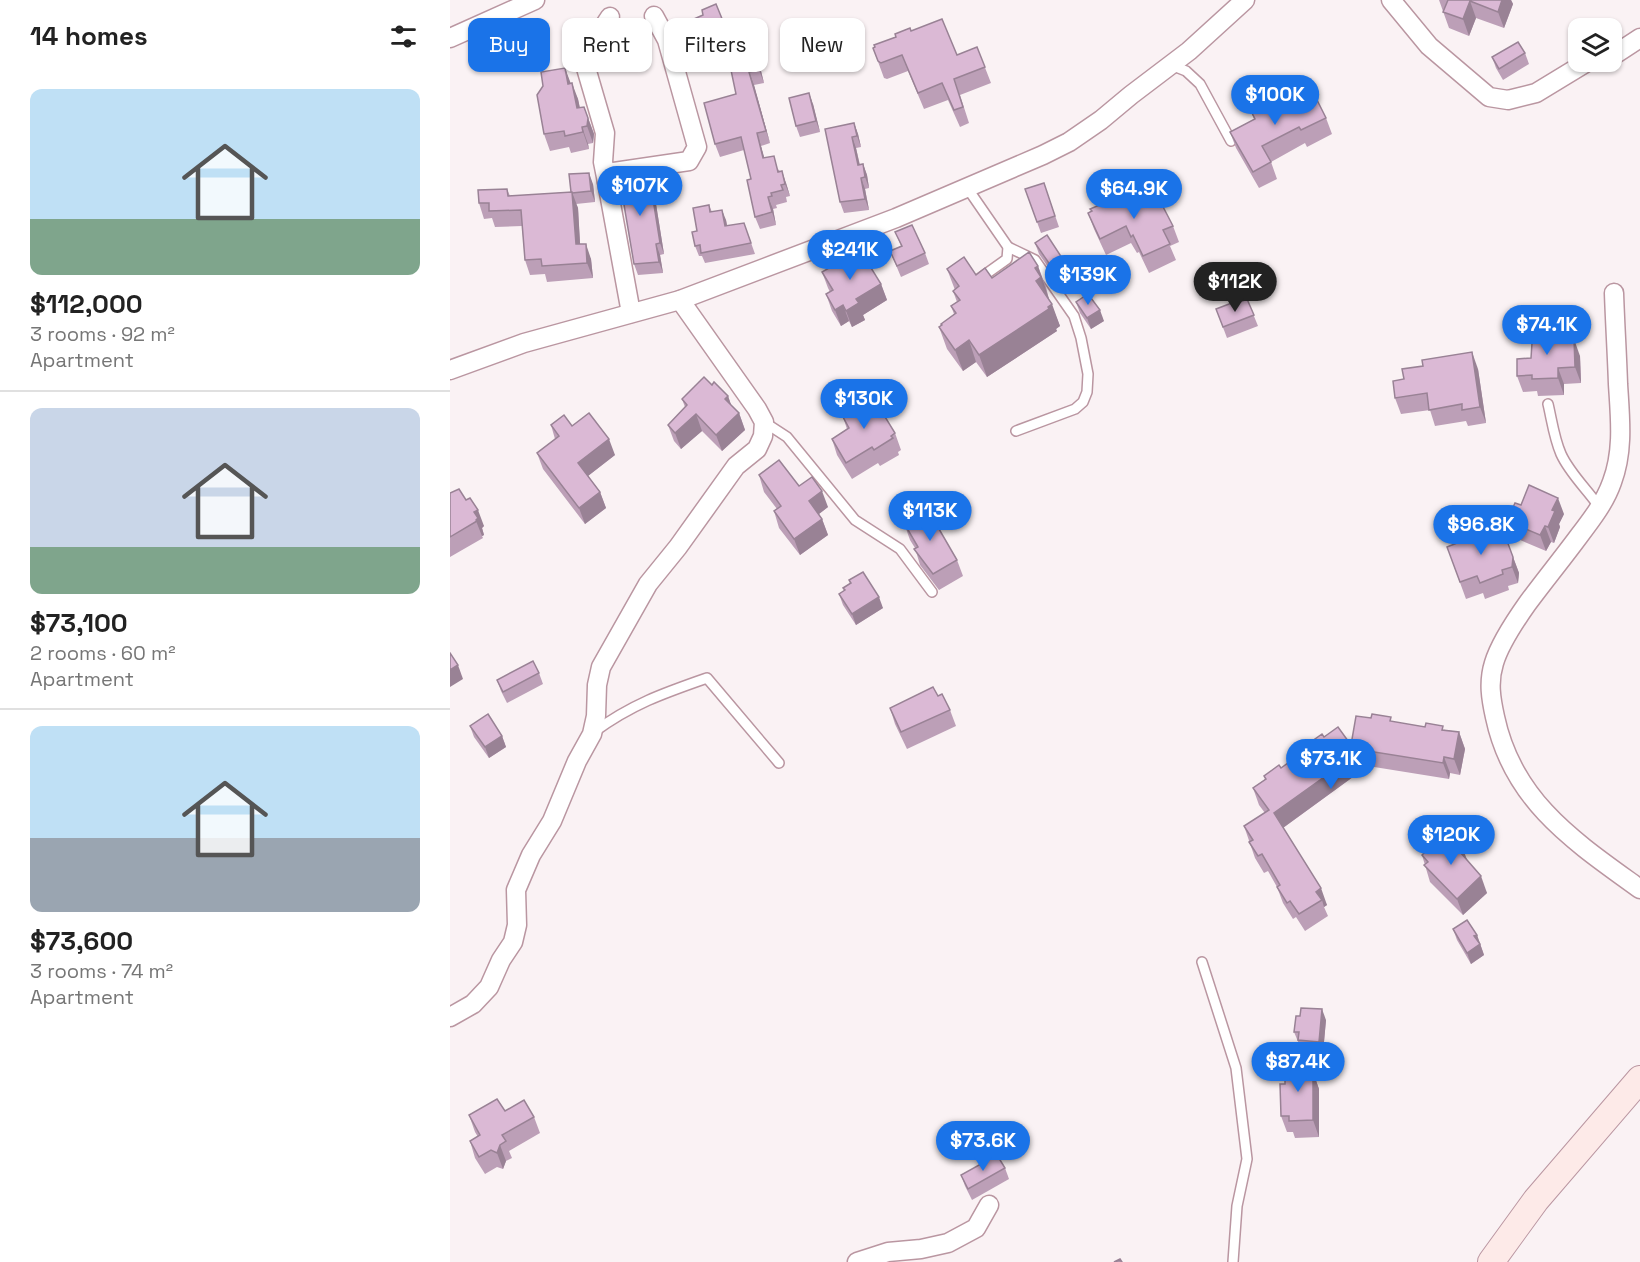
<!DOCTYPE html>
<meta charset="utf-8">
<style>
body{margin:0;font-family:"Space Grotesk",sans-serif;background:#f6f6f6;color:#222;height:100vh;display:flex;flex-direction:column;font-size:22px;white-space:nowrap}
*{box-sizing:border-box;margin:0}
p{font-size:20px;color:#767676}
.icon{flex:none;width:33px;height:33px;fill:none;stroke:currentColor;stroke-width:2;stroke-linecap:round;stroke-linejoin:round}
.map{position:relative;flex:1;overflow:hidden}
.panel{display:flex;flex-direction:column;background:#fff;width:450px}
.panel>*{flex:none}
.guide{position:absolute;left:18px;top:18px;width:570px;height:54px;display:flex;gap:12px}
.buttons{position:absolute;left:1118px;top:18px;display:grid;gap:12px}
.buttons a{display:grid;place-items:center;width:54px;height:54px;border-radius:12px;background:#fff;box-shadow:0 2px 4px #0004;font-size:30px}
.price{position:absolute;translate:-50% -51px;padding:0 14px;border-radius:21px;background:#1a73e8;color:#fff;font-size:20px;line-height:39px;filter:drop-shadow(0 2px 3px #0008)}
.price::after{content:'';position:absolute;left:50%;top:36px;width:18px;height:14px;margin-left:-9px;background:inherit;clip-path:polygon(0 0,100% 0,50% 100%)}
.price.current{background:#222;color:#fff}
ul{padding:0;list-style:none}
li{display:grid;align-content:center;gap:12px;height:318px;padding:0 30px}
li+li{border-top:2px solid #e0e0e0}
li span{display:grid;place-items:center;height:186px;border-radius:12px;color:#555}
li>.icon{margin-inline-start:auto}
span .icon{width:108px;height:108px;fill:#fffc;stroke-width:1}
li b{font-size:26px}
h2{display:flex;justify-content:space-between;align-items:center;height:72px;padding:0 30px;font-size:26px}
.pill{padding:0 21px;border-radius:12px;background:#fff;box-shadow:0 2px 4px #0004;font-size:21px;line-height:54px}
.pill.current{background:#1a73e8;color:#fff}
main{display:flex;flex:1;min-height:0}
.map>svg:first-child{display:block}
</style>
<main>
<section class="panel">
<h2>14 homes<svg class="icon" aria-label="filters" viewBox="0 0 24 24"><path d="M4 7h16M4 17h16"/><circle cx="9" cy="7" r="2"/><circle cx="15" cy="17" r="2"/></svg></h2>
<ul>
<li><span style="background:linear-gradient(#bfe0f5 70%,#7fa58c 0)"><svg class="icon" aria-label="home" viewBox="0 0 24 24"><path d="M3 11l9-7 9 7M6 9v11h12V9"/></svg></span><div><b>$112,000</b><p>3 rooms · 92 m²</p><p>Apartment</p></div></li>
<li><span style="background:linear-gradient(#c9d6e8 75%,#7fa58c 0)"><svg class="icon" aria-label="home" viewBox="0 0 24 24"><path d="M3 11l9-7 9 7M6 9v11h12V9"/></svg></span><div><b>$73,100</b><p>2 rooms · 60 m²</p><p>Apartment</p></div></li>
<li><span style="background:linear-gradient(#bfe0f5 60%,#9aa5b1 0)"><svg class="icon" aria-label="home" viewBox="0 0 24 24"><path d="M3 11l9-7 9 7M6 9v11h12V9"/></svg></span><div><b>$73,600</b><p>3 rooms · 74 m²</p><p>Apartment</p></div></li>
</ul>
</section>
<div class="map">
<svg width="1190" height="1262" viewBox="0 0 1190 1262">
<rect width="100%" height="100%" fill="#faf2f4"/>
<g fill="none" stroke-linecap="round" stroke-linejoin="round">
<!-- lane casing -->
<g stroke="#ba96a1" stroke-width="12">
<g id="lane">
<path d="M721,65L736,71L750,84L781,141"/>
<path d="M518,189L558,247L557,259L529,279"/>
<path d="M558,247L585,260L624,316L631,338L638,374L637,392L633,402L625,409L566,431"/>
<path d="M1098,404C1102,421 1104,438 1111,454C1120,474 1138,490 1150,508"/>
<path d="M314,422L337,437L405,520L450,549L482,592"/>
<path d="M144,732C182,704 214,693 257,678L329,763"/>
<path d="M752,962L786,1068L797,1159L787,1206L783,1262"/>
</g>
</g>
<!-- street casing -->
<g stroke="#ba96a1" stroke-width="21">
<g id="street">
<path d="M941,0L979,46L1039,97L1058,100L1086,93L1137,62"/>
<path d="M0,38L85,0"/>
<path d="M1161,57L1190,38"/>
<path d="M157,182L153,162L155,133L136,68L139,49L160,17"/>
<path d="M1164,293C1165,323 1167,354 1168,384C1170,417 1174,450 1162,482C1155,502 1142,519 1129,536C1112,559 1094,581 1077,604C1065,621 1050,643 1044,663C1038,682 1041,699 1045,717C1063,802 1125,842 1190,889"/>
<path d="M181,313L157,182L164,172L239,161L247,147L217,40L204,16"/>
<path d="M0,370L74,343L230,300L446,218L593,155L619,142L651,120L681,95L739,51L795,0"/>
<path d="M0,1017L23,1004L39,987L51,960L63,942L67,925L66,890L81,855L102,821L127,761L142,734L146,716L147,685L151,667L198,584L228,547L286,466L307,449L313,436L314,422L307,409L230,300"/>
<path d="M407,1262L438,1252L471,1249L498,1243L526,1228L539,1205"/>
</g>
</g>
<!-- secondary casing -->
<g stroke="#ba96a1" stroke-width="28">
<path id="secondary" d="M1041,1262L1086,1200L1190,1079"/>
</g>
<!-- lane -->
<use href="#lane" stroke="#fff" stroke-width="9"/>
<!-- street -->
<use href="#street" stroke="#fff" stroke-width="18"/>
<!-- secondary -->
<use href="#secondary" stroke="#fdeae8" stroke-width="26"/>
</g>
<!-- wall -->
<g fill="#bc9fb7">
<path d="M989,0H1061L1063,4L1054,28L1026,18L1019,36L999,28Z"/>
<path d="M275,26L306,54L310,67L314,83L304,85L320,143L311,146L314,158L330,171L336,183L340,196L336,197L337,202L326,205L327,208L323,209L326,225L310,229L305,217L301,179L294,150L270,157L265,144L286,94L280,64L264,71L262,66L260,67L245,29Z"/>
<path d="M461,31L507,55L527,47L541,83L510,95L519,123L510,127L498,100L474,109L458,71L437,79L434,78L423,48Z"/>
<path d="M1075,53L1079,64L1053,80L1046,68L1042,57Z"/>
<path d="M115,68L120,83L128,99L130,108L134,107L144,134L143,143L138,144L139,149L121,153L119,147L100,151L94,134Z"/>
<path d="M363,104L370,132L350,137L346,126Z"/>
<path d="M816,105L834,106L876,118L882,134L857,147L855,143L821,162L827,179L809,188L786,148L780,132L804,119L800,109Z"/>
<path d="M404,123L408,134L411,147L406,148L410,165L413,164L417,175L419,188L415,189L419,210L394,213L390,202Z"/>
<path d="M200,181L202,193L206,204L214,254L210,255L213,273L188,275L184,264Z"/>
<path d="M594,183L609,227L591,233L575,189Z"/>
<path d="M143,184L145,202L126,204L128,208L130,244L141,259L143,278L97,282L95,274L80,275L75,260L72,226L45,227L42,218L34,219L29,203L57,189L60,196L121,192Z"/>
<path d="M259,205L262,212L276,220L277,226L294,223L305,254L255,263L252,256H249L245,246Z"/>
<path d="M701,205L723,226L729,242L720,246L726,260L699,273L689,252L687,253L681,243L656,255L644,229L638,213Z"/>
<path d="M445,232L475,253L479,264L451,277L440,251L451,246Z"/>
<path d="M585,243L614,261L618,272L607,280L589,254Z"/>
<path d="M588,266L596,287L599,299L610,326L606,329L607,331L537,377L526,362L513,371L497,349L489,327L504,314L501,306L507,302L503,291L505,290L497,269L542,278Z"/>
<path d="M372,272L431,284L437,300L413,315L415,320L402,327L399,321L391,326L382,311L376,294L380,292L378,288Z"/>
<path d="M797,299L808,326L777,338L766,309Z"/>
<path d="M626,302L654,321L641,329L630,313Z"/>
<path d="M1099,327L1104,340L1130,356L1131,383L1114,384V395L1088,396L1087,391L1073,392L1067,376L1081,358Z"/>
<path d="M1028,369L1036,423L1018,426L1016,421L985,426L980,410L951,414L945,398Z"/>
<path d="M262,385L278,396L281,405L289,413L295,430L272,451L252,431L231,449L224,441L218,425L235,407L232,399Z"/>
<path d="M406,403L445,433L451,450L448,452L449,455L430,466L428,463L402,479L387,455L382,439L397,429L393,417L408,407Z"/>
<path d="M101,425L122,426L165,455L138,476L150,492L156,508L135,524L93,469L87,453L105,439Z"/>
<path d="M309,475L349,486L378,507L369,514L372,519L378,535L350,555L329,528L324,511L327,509L314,492Z"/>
<path d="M0,493L34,526L32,528L34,535L32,536L33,538L0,557Z"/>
<path d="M1114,514L1109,524L1110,527L1104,543L1101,542L1096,551L1063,537L1057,521Z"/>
<path d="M454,523L507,560L513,576L489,590L470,565L465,548L460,540Z"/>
<path d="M1053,530L1069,573L1068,583L1058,586L1059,590L1035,599L1033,593L1016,599L997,547L1027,539Z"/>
<path d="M399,580L433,608L406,625L393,605L389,594L394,591L393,588L400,584Z"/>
<path d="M89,673L93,684L57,703L51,691L47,680Z"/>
<path d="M488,696L500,710L506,726L457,749L445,724L440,708Z"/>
<path d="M942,722L1009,732L1015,749L1010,775L1000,773L999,779L918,766L833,828L877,905L874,907L878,916L855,931L846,917L843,919L833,903L827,887L818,871L814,873L805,858L794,826L815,813L809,805L803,788L815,779L814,776L831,768L859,748L858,744L874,737L901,745Z"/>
<path d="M20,726L52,736L56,747L39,758L24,737Z"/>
<path d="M972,855L1018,861L1037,893L1013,915L980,882Z"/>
<path d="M1003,929L1027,935L1034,955L1021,964L1007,940Z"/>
<path d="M876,1020L873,1053L852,1051L844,1032Z"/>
<path d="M862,1072H863L869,1089V1137L845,1138L843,1132H837L831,1116L835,1084Z"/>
<path d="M19,1115L84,1117L90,1133L59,1151L62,1158L56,1161L53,1169L47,1167L35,1174L25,1158L20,1141L28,1137L25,1132Z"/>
<path d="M555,1168L559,1179L522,1200L515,1186L511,1175Z"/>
</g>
<!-- shaded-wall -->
<g fill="#998295">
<path d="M1052,0H1061L1063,4L1054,28L1048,12Z"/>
<path d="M1020,1L1026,18L1019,36L1013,19Z"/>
<path d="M306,54L310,67L314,83L309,70Z"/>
<path d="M115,68L121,84H118Z"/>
<path d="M299,72L304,85L320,143L316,131Z"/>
<path d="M122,83L128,99L133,124L127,108Z"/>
<path d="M359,93L363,104L370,132L366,121Z"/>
<path d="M134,107L144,134L143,143L137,126Z"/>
<path d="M404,123L408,134L411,147L407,136Z"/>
<path d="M132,127L138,144L139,149L133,132Z"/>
<path d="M307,133L311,146L318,171L313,158Z"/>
<path d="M402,137L406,148L412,176L408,165Z"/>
<path d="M413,164L417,175L419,188L415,177Z"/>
<path d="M196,170L200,181L204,202L202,193L206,204L214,254L210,243Z"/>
<path d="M332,171L336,183L340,196L335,184Z"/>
<path d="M139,173L143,184L145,202L141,191Z"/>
<path d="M411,178L415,189L419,210L415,199Z"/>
<path d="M122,192L128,208L131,260L126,244Z"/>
<path d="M318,197L323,209L326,225L322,212Z"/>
<path d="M272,210L276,220L279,236L275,226Z"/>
<path d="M136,244L141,259L143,278L137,263Z"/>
<path d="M206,244L210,255L213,273L209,262Z"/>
<path d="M614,261L618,272L607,280L603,269Z"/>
<path d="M588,266L599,299L594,303L586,281L585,268Z"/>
<path d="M431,284L437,300L413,315L415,320L402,327L396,311L406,299Z"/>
<path d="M602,304L610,326L606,329L607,331L537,377L529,355Z"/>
<path d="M393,305L399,321L391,326L385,310Z"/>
<path d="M650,310L654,321L641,329L637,318Z"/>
<path d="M1099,327L1105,343L1100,340Z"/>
<path d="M1124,339L1130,356L1131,383L1125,367Z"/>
<path d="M519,340L526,362L513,371L505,350Z"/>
<path d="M1022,352L1028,369L1036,423L1030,407Z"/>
<path d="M1108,368L1114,384V395L1108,378Z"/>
<path d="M278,396L284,413L275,399Z"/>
<path d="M289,413L295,430L272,451L266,435Z"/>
<path d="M246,414L252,431L231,449L225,433Z"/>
<path d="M159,439L165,455L134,479L128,463Z"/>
<path d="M372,491L378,507L365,517L359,501Z"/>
<path d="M150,492L156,508L135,524L129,508Z"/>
<path d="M1108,498L1114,514L1109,524L1110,527L1104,543L1098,527L1102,510Z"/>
<path d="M28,510L34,526L32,528L34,535L32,536L26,521L24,512Z"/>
<path d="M372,519L378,535L350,555L344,539Z"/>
<path d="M1095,526L1101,542L1096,551L1090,535Z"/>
<path d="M1063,557L1069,573L1068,583L1062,567Z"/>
<path d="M429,597L433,608L406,625L402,614Z"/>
<path d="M8,665L13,679L0,687V670Z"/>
<path d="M1009,732L1015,749L1010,775L1004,759Z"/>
<path d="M52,736L56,747L39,758L35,747Z"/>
<path d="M912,750L918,766L830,830L824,813Z"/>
<path d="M994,757L1000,773L999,779L993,763Z"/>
<path d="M1013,849L1019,865L1010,852Z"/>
<path d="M1031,876L1037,893L1013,915L1007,899Z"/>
<path d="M871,888L877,905L874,907L872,900L866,892Z"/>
<path d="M1027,935L1034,955L1021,964L1017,953L1024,936Z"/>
<path d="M872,1009L876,1020L873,1053L869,1042Z"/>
<path d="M858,1062L863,1076V1072L869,1089V1137L863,1120Z"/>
<path d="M50,1145L56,1161L53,1169L47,1153Z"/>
</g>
<!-- building -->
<g fill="#dbb9d5" stroke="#998295" stroke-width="1.5">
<path d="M998,0H1052L1048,12L1020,1L1013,19L993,12Z"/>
<path d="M266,4L275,26L292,20L306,54L309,70L299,72L316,131L307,133L313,158L324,156L328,172L332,171L335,184L331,185L333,190L321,193L322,196L318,197L322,212L305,217L297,180L301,179L291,137L265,144L254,103L286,94L277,51L260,58L258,53L256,54L245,29L247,28L244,19L253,15L252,10Z"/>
<path d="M492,19L507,55L527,47L535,67L504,79L513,107L504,110L492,83L468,93L452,55L431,63L428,61L423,48L425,47L424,45L446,37L445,34L460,28L461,31Z"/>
<path d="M1068,42L1075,53L1049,69L1042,57Z"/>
<path d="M115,68L118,84L122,83L127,108L134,107L138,118L137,126L132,127L133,132L115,136L114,131L94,134L87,95L93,86L91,72Z"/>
<path d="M863,92L876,118L851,130L849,127L812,146L821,162L803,172L780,132L805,119L800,109L815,102L816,105L829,98L834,106Z"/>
<path d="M359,93L366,121L346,126L339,98Z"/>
<path d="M404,123L407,136L402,137L408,165L413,164L415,177L411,178L415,199L390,202L375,129Z"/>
<path d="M196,170L200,193H202L210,243L206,244L209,262L184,264L169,175Z"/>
<path d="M139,173L141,191L122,193L121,192L119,174Z"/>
<path d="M594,183L605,216L587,222L575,189Z"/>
<path d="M692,187L701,205L710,201L723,226L713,230L720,244L693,256L683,235L681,237L676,226L650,239L638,213L642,211L640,209Z"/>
<path d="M57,189L58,196L122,192L126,244H136L137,263L92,266L91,259L75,260L71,210L39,211V203H29L28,190Z"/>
<path d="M259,205L260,212L272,210L275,226L294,223L301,243L251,253L250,245L245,246L242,232L247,231L243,208Z"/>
<path d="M462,225L475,253L447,266L440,251L452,246L445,232Z"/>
<path d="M597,235L614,261L603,269L585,243Z"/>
<path d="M410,250L431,284L406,299L409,303L396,311L393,305L385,310L376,294L383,290L372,272Z"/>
<path d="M579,252L588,266L585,268L591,277L586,281L602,304L598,307L599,309L529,355L519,340L505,350L489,327L492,325L491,324L506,313L501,306L510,300L503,291L509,286L497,269L514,257L526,275L535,268L542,278Z"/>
<path d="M638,294L650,310L637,318L626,302Z"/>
<path d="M797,299L804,315L773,327L766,309L787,301L788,303Z"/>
<path d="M1099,327L1100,340L1124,339L1125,367L1108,368V378L1082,379V375L1067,376V359L1081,358L1083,328Z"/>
<path d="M1022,352L1030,407L1012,410V404L979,410L977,393L945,398L943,381L954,379L952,369L973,366L972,360Z"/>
<path d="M254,377L262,385L264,382L278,396L275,399L289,413L266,435L246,414L225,433L218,425L237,405L232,399Z"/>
<path d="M421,394L445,433L441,436L443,438L424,450L422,447L396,463L382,439L399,428L393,417L409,407L406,403Z"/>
<path d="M139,413L159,439L128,463L150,492L129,508L87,453L109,436L101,425L114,415L122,426Z"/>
<path d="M329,460L349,486L362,477L372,491L359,501L372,519L344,539L324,511L331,506L309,475Z"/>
<path d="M1079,485L1108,498L1102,510L1105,511L1098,527L1095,526L1090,535L1057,521L1065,503L1071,505Z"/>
<path d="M9,489L16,500L20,498L28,510L24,512L28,518L26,520L27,521L0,537V493Z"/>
<path d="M478,510L507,560L483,574L464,549L468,547L454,523Z"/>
<path d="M1053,530L1063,557L1062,567L1052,570L1053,574L1030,583L1027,576L1010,582L997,547L1012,541L1010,536L1024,531L1027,539Z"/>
<path d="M413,572L429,597L402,614L389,594L395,590L393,588L401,583L399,580Z"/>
<path d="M0,653L8,665L0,670Z"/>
<path d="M83,661L89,673L53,692L47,680Z"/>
<path d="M483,687L488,696L492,694L500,710L451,732L440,708Z"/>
<path d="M38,714L52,736L35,747L20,726Z"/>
<path d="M922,714L941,717L940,721L975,727L976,723L993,726L992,730L1009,732L1004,759L994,757L993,763L912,750L824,813L871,888L866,892L872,900L849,914L840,901L837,903L827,887L830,885L812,854L808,856L799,842L803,840L794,826L819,810L803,788L816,779L814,776L829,765L831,768L860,747L858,744L872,734L874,737L888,727L901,745L906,716L921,718Z"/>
<path d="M997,832L1013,849L1010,852L1031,876L1007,899L974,865L978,862L972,855Z"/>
<path d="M1017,920L1027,935L1024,936L1030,944L1017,953L1003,929Z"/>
<path d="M851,1008L872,1009L869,1042L848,1040L849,1032H844L846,1016H850Z"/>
<path d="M858,1062L859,1072H863V1120L839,1121V1116H831L830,1084H835V1067L845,1066L844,1063Z"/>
<path d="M47,1099L55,1111L74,1100L84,1117L52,1135L56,1141L50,1145L47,1153L41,1150L29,1157L20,1141L30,1135L19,1115Z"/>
<path d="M547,1155L555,1168L518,1189L511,1175Z"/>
<path d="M670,1259L672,1262H664Z"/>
</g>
</svg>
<div class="buttons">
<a><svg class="icon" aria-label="layers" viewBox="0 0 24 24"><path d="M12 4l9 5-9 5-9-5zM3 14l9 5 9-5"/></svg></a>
</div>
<b class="price" style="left:825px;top:126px">$100K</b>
<b class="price" style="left:190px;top:217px">$107K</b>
<b class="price" style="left:684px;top:220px">$64.9K</b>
<b class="price" style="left:400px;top:281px">$241K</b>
<b class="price" style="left:638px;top:306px">$139K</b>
<b class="price current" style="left:785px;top:313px">$112K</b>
<b class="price" style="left:1097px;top:356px">$74.1K</b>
<b class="price" style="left:414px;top:430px">$130K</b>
<b class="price" style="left:480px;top:542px">$113K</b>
<b class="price" style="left:1031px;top:556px">$96.8K</b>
<b class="price" style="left:881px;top:790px">$73.1K</b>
<b class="price" style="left:1001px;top:866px">$120K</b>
<b class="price" style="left:848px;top:1093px">$87.4K</b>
<b class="price" style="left:533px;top:1172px">$73.6K</b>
<div class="guide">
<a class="pill current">Buy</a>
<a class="pill">Rent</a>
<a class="pill">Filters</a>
<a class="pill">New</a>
</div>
</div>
</main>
